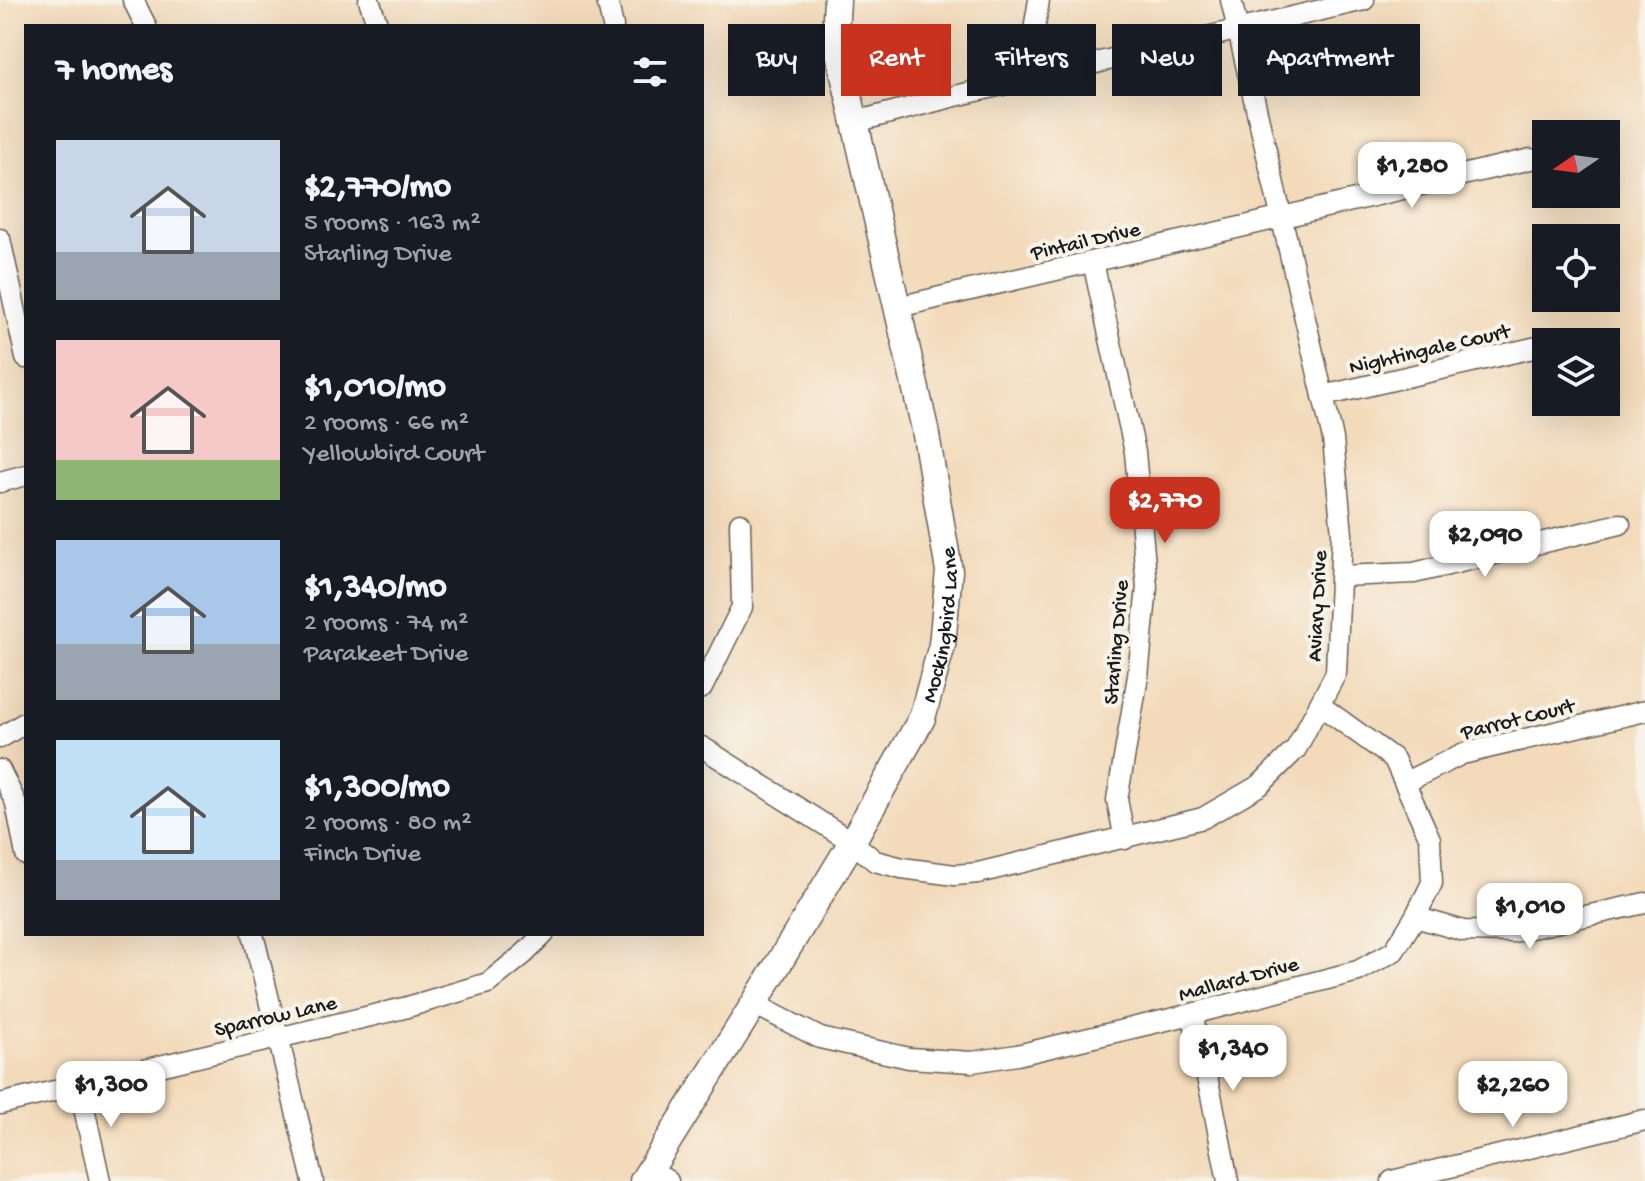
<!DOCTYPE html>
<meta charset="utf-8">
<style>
body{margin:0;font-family:"Gochi Hand",sans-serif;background:#20242c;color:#f1f3f6;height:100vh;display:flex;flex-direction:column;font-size:30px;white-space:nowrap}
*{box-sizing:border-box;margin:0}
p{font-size:26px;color:#9ea1a6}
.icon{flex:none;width:44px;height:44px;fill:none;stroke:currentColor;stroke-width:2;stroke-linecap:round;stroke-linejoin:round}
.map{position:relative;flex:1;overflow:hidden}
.details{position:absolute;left:24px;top:24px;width:680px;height:912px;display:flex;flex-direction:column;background:#171b24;border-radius:0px;box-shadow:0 8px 32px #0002}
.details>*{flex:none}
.guide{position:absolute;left:728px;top:24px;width:760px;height:72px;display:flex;gap:16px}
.needle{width:52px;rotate:257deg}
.buttons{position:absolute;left:1532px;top:120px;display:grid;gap:16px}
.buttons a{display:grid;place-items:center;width:88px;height:88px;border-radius:0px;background:#171b24;box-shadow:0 8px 32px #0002;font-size:40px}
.price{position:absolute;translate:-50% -68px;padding:0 18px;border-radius:16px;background:#fff;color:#222;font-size:26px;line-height:52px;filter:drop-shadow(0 2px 4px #0008)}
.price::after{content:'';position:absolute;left:50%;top:48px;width:24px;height:18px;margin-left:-12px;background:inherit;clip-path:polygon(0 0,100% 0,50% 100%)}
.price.current{background:#c8321e;color:#fff}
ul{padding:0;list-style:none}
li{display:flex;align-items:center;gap:24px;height:200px;padding:0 32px}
li span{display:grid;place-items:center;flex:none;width:224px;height:160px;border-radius:0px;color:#555}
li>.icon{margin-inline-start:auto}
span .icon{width:96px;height:96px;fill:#fffc;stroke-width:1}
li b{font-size:34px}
h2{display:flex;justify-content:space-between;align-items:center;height:96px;padding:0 32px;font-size:34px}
.chip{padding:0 28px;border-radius:0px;background:#171b24;box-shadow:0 8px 32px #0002;font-size:28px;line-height:72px}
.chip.current{background:#c8321e;color:#fff}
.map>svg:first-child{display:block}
</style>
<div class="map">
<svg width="1645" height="1181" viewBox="0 0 1645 1181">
<rect width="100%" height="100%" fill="#f7f3e8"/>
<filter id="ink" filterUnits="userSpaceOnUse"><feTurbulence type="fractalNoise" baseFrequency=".0125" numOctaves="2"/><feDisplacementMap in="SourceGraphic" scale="16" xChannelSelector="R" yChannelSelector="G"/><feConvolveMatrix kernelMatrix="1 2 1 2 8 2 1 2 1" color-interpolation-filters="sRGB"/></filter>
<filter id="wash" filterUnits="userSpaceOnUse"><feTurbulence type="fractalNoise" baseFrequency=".006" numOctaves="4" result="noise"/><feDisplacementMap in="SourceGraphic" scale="32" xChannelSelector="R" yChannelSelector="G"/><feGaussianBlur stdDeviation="1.8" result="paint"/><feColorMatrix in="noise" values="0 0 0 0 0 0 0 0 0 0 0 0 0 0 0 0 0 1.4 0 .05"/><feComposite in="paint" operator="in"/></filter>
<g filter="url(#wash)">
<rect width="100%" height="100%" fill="#f3daba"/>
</g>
<g filter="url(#ink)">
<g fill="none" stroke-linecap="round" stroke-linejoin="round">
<!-- street casing -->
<g stroke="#675e53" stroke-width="23">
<g id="street">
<path d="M133,0L146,26"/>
<path d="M369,0L378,26"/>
<path d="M607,0L613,26"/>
<path d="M1039,0L1035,24L1044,76"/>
<path d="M855,122L951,97L1364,0"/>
<path d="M0,239L26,358"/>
<path d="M1093,262L1135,452L1147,587L1138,676L1117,800L1125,839"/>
<path d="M898,307L1531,159"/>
<path d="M1560,342L1579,338"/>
<path d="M1323,396L1546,345"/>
<path d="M0,482L26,475"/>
<path d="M1342,576L1414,573L1620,524"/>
<path d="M702,688L742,607L740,523"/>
<path d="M0,738L26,722"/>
<path d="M702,747L852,842L875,861L902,868L955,875L978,873L1203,818L1260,785L1296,749L1336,673L1342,534L1333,439L1231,0"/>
<path d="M0,770L16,803L26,855"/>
<path d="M1406,782L1462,754L1645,711"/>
<path d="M1415,917L1464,931L1513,932L1645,903"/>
<path d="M253,934L313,1181"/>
<path d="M754,1004L820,1038L909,1058L972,1062L1017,1055L1192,1014L1358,971L1394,951L1415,917L1432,883L1430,839L1394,759L1321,706"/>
<path d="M1192,1014L1211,1095L1228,1181"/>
<path d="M79,1085L100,1181"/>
<path d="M0,1104L404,1008L488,983L524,954L544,934"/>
<path d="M650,1170L668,1181"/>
<path d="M1392,1181L1645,1120"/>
</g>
</g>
<!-- secondary casing -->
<g stroke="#675e53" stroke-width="29">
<g id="secondary">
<path id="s1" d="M643,1181L754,1004L852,842L922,718L942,645L949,571L925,429L835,35L837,0"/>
</g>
</g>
<!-- street -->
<use href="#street" stroke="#fff" stroke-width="20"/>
<!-- secondary -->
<use href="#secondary" stroke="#fff" stroke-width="26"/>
</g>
</g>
<g text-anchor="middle" stroke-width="8" stroke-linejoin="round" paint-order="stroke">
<!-- street labels -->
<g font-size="22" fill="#1c1c1c" stroke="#f7f3e8">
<text transform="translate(1085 239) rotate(-13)" y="8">Pintail Drive</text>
<text transform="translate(1429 347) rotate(-13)" y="8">Nightingale Court</text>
<text transform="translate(1315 606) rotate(-87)" y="8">Aviary Drive</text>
<text dy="8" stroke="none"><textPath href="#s1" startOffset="636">Mockingbird Lane</textPath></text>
<text transform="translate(1114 642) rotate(-85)" y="8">Starling Drive</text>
<text transform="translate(1517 717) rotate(-14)" y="8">Parrot Court</text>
<text transform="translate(1238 977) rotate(-15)" y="8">Mallard Drive</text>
<text transform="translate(275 1014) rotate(-13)" y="8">Sparrow Lane</text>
</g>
</g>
</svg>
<div class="buttons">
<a><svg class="needle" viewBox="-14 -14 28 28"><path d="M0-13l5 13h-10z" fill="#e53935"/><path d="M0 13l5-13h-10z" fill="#9ea1a6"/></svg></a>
<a><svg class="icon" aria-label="locate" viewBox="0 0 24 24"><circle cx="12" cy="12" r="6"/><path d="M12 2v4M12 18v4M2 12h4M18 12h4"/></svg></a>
<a><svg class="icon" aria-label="layers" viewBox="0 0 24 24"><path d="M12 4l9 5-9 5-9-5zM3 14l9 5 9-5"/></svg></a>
</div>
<b class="price" style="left:1412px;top:210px">$1,280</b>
<b class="price current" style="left:1165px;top:545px">$2,770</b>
<b class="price" style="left:1485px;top:579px">$2,090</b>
<b class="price" style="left:1530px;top:951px">$1,010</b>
<b class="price" style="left:1233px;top:1093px">$1,340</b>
<b class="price" style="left:111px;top:1129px">$1,300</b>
<b class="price" style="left:1513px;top:1129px">$2,260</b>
<div class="guide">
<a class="chip">Buy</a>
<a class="chip current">Rent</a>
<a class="chip">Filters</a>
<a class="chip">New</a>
<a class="chip">Apartment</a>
</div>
<section class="details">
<h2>7 homes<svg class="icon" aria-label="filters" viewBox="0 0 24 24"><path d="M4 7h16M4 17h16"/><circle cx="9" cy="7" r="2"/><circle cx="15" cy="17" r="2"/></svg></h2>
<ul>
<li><span style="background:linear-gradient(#c9d6e8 70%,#9aa5b1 0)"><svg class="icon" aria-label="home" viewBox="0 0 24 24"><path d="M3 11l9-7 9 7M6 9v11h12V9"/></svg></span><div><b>$2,770/mo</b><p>5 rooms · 163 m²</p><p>Starling Drive</p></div></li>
<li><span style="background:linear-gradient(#f6c9c9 75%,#8fb573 0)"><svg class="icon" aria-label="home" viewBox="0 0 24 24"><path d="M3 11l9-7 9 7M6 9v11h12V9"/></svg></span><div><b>$1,010/mo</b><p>2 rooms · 66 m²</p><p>Yellowbird Court</p></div></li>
<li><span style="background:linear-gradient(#a9c7e8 65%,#9aa5b1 0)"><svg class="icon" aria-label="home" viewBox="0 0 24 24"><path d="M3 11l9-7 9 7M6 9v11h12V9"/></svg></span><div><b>$1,340/mo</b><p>2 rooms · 74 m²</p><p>Parakeet Drive</p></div></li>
<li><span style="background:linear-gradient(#bfe0f5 75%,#9aa5b1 0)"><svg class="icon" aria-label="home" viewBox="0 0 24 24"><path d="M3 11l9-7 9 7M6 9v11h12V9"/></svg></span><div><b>$1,300/mo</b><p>2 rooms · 80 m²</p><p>Finch Drive</p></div></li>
</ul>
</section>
</div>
